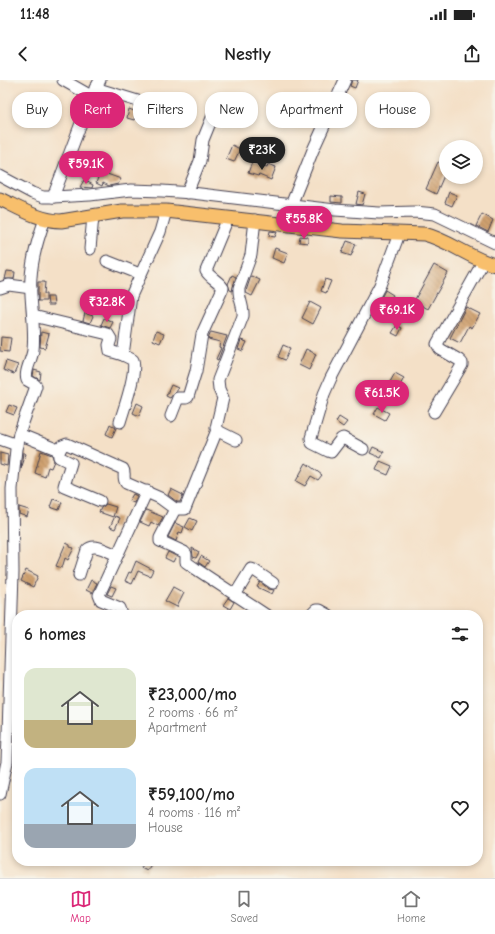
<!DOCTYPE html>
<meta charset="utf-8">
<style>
body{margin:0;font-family:"Comic Neue",sans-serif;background:#f2f2f2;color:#222;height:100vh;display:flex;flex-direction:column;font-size:15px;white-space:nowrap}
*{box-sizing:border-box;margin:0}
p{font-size:13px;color:#767676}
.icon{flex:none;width:22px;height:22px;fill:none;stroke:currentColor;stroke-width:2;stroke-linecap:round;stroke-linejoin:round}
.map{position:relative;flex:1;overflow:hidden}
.panel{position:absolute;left:12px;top:530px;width:471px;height:256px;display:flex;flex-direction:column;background:#fff;border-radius:16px;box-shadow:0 2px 6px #0003}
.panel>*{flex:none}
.hud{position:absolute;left:12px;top:12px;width:471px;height:36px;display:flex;gap:8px}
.buttons{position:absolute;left:439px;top:60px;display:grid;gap:8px}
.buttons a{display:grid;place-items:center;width:44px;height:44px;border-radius:50%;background:#fff;box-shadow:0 2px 6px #0003;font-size:20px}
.price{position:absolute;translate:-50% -34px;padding:0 9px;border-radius:14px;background:#db2777;color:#fff;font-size:13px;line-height:26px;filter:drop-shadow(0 1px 2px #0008)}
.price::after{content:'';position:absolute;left:50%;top:24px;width:12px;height:9px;margin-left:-6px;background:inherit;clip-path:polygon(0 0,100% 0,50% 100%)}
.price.active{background:#222;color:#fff}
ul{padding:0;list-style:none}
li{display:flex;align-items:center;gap:12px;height:100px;padding:0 12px}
li span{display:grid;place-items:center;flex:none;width:112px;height:80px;border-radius:12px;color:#555}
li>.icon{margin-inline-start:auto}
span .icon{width:48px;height:48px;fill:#fffc;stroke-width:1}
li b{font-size:17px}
h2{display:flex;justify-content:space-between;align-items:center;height:48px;padding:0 12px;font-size:17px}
.pill{padding:0 14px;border-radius:16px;background:#fff;box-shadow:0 2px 6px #0003;font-size:14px;line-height:36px}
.pill.active{background:#db2777;color:#fff}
.status{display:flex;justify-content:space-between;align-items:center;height:28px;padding:0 20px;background:#fff;direction:ltr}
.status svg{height:11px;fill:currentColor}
header{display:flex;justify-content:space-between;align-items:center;height:52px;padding:0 12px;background:#fff;font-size:18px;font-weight:800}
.tabs{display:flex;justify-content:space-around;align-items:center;height:56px;border-top:1px solid #e0e0e0;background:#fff;font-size:11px;color:#767676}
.tabs a{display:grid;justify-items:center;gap:2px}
.tabs .active{color:#db2777}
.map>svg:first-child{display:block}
</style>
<div class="status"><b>11:48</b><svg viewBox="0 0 49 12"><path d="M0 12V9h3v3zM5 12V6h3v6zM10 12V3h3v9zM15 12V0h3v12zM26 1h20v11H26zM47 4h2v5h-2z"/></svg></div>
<header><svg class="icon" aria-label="back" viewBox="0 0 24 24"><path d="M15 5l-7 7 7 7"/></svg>Nestly<svg class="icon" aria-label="share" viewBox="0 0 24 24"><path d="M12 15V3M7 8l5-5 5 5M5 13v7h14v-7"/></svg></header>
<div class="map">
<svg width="495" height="798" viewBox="0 0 495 798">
<defs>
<pattern id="building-back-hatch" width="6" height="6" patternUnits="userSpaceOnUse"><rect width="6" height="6" fill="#cfa06f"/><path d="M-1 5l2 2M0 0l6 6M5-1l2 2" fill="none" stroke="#a8825c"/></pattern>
</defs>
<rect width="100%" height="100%" fill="#f7f3e8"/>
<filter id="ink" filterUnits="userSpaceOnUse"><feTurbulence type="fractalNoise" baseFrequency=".025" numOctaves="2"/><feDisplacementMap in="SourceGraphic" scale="8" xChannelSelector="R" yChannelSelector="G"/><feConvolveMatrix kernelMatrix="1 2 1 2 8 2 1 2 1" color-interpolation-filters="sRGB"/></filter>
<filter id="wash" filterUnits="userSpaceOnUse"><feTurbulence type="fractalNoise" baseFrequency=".012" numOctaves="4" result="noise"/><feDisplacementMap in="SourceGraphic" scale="16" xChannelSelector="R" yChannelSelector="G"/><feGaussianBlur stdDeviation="0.9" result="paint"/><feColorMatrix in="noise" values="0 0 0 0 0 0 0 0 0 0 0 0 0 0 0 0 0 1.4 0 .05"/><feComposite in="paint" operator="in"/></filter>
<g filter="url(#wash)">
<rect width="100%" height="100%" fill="#f4e0c7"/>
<g id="blocks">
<!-- building -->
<g fill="url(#building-back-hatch)">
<path d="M352,0H358L355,8L350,6Z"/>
<path d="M129,29L137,32L134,40L127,38Z"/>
<path d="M232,65L240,69L234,82L226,79Z"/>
<path d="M252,82L267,87L268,84L276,87L271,100L259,95L258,96L248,93Z"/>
<path d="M438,82L446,85V91L436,114L426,109Z"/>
<path d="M102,87L109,90L107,94L121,99L118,104L109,106L103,103L102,106L96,103Z"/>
<path d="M84,100L93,105L92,108L80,107Z"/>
<path d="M359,112L365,114L362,125L356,124Z"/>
<path d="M449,112L457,115L452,126L445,123Z"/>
<path d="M331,116L342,117V123L331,122Z"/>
<path d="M482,134L493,140L488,152L476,146Z"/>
<path d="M270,151L277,152L275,157L269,156Z"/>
<path d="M300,156L308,157V163L299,162Z"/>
<path d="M347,161L356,164L351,176L342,173Z"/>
<path d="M275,168L288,173L284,183L272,178Z"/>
<path d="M434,185L448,193L428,229L414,221Z"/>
<path d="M7,191L15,192L14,199H5Z"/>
<path d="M232,195L236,197L232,211L230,210L228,204Z"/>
<path d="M251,196L260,200L252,216L246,213V211Z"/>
<path d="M325,199L331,201L326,213L321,211Z"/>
<path d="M38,202H45L44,214H46V221H38Z"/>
<path d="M385,210L393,215L385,231L377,226Z"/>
<path d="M47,217H53L54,225H48Z"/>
<path d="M310,222L321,228L313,244L302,238Z"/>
<path d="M466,227L480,234L472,248L469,246L460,263L450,258Z"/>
<path d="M85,233L93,236L90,243L83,241Z"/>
<path d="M104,238L113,242L110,248L101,245Z"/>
<path d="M397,245L402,248L398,256L392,253Z"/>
<path d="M156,251L164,254L160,263L153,260Z"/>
<path d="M41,252L49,254L45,268L40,267Z"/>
<path d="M211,252L227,256L218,280L216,279L221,268L219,267L220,262L208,259Z"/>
<path d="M1,257L11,258L9,272L0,271Z"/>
<path d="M241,260L247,262L243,271L238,269Z"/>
<path d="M283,265L290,268L285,280L278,277Z"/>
<path d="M306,269L316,274L309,290L299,285Z"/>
<path d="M6,281L18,285L14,294L3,290Z"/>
<path d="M34,290L41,292L40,300L33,296Z"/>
<path d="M395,293L404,298L399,307L390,302Z"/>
<path d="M171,305L178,308L170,318L166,316Z"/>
<path d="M137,323L143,326L139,336L133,333Z"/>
<path d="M9,325L17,328L14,335L6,332Z"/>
<path d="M378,327L389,333L385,340L374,334Z"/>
<path d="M339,337L347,342L343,347L336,342Z"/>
<path d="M110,344L116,348L112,357L106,354Z"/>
<path d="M373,367L384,372L381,378L370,373Z"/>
<path d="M41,371L52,375L54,381L51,388L48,387L45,397L35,393Z"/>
<path d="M23,372L26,374L21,389Z"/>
<path d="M0,373L8,375L7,386L0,384Z"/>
<path d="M380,381L392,386L388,395L376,390Z"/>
<path d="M306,383L322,395L318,400L311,396L305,406L296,401Z"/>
<path d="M171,409L183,415L180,422H177L168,415Z"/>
<path d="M133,414L137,416L134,423L129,421Z"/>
<path d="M53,419L62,422L59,430L50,427Z"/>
<path d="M106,424L116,427L113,437L99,432L101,428Z"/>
<path d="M19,427L29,430L27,437L19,434Z"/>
<path d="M146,430L163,437L158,446L151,442L149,446L140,442Z"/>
<path d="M115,436L120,438L115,449L110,447Z"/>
<path d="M190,438L197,441L192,451L185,447Z"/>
<path d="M175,443L184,447L182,453L179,452L176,461L168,457Z"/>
<path d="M66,463L70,465V467L74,468L68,480L65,478L62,488L56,486Z"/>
<path d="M192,468L199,472L196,478L193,477Z"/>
<path d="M168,472L176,476L173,482L165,478Z"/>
<path d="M201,476L209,481L205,487L198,482Z"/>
<path d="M136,481L153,490L150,496L138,491L132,504L125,501L129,492L131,493Z"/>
<path d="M26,490L38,496L33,507L21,501Z"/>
<path d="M91,500L97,503L92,513L86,510Z"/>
<path d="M260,502L269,509L274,510L272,514L257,507Z"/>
<path d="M111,506L116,508L112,516L107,514Z"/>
<path d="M173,507L184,513L177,527L165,521Z"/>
<path d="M228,518L234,522L230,529L223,525Z"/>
<path d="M145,781H153L147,791L141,788Z"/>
</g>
</g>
</g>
<g filter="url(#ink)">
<use href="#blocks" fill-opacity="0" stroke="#423e50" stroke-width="1"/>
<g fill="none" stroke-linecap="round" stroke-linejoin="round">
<!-- minor casing -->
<g stroke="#423e50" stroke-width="13">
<g id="minor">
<path d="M63,0L91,16"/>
<path d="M95,8L141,22L181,32"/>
<path d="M0,96L32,113L43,117H53L90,115L131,110L162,111L192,113L335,130L379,133L415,132L435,134L495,163"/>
<path d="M187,113L200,81L203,60L214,33"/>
<path d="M53,117L91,17L100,0"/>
<path d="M287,145L291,125L313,70L345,0"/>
<path d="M90,169L93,136"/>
<path d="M107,181L140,194"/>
<path d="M0,208L9,205L31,208"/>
<path d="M33,236L108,254L111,259L109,265L110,271L123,275"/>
<path d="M434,332L462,285V283L459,280L440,269L437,264L483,182"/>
<path d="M171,336L178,318H186L188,317L196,291L202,254L223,208C219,201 210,198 206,191L228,138"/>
<path d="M120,342C124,328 137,294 133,280L123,275L131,216L160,152L166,131"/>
<path d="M19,354L56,369L58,370L59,377L71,383L64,406L100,421"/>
<path d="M0,359L17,365"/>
<path d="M236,360L220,352L216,348L223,318L219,309L218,300L243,236C244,226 238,218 239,208L251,175L255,140"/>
<path d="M363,369L343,358L341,359L331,372L328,371L312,363L311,358L324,314L331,298L380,205L399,154"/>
<path d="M59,372L62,366L67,364L123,389C126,393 122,398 126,403L160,418L175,429L160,458V461L184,472L186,474V482L196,489L266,535"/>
<path d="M175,429H185L217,350"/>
<path d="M79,495L87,470C95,462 108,472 117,475"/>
<path d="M235,515L251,489L254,490L273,503"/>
<path d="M122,535L120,528L101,520L99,515L147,411"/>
<path d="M311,535L316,530H319L328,535"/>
<path d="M0,714L7,682L8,654L13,492L12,409L16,369L19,354L36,306L34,304L27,300C24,291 32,280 33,270C35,251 32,234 31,215C29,189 36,164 45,139"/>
</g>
</g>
<!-- major casing -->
<g stroke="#423e50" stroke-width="15">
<path id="major" d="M0,119C19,128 40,141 61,141L122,131H166L342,151L424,154C449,160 470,179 495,185"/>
</g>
<!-- minor -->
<use href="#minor" stroke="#fff" stroke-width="11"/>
<!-- major -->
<use href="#major" stroke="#f8bf6c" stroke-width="13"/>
</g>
</g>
</svg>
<div class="buttons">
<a><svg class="icon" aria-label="layers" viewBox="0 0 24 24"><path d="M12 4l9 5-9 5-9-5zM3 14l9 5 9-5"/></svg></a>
</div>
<b class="price active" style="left:262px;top:91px">₹23K</b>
<b class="price" style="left:86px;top:105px">₹59.1K</b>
<b class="price" style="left:304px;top:160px">₹55.8K</b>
<b class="price" style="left:107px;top:243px">₹32.8K</b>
<b class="price" style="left:397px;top:251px">₹69.1K</b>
<b class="price" style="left:382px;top:334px">₹61.5K</b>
<div class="hud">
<a class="pill">Buy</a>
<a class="pill active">Rent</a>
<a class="pill">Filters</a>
<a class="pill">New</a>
<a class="pill">Apartment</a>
<a class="pill">House</a>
</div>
<section class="panel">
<h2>6 homes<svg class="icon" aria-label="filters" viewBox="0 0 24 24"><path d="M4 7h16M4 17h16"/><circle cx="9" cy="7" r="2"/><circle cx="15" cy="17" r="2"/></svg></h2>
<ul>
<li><span style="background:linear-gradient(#dfe7d0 65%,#c2b280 0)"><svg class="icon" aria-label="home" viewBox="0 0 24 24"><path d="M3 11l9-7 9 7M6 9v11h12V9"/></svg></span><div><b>₹23,000/mo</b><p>2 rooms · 66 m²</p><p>Apartment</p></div><svg class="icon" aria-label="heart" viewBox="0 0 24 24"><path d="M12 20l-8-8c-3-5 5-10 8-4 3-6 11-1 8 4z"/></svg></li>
<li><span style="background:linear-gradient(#bfe0f5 70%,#9aa5b1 0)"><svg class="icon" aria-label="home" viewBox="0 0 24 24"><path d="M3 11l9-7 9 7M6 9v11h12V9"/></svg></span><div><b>₹59,100/mo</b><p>4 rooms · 116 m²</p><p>House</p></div><svg class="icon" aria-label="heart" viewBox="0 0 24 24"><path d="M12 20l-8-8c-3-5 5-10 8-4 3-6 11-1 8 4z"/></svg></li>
</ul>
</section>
</div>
<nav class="tabs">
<a class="active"><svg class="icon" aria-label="map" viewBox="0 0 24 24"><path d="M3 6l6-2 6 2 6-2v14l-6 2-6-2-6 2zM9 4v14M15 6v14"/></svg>Map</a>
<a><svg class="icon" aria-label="saved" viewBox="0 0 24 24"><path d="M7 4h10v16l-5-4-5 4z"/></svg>Saved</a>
<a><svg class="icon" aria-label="home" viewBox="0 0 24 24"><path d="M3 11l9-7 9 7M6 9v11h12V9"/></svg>Home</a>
</nav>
